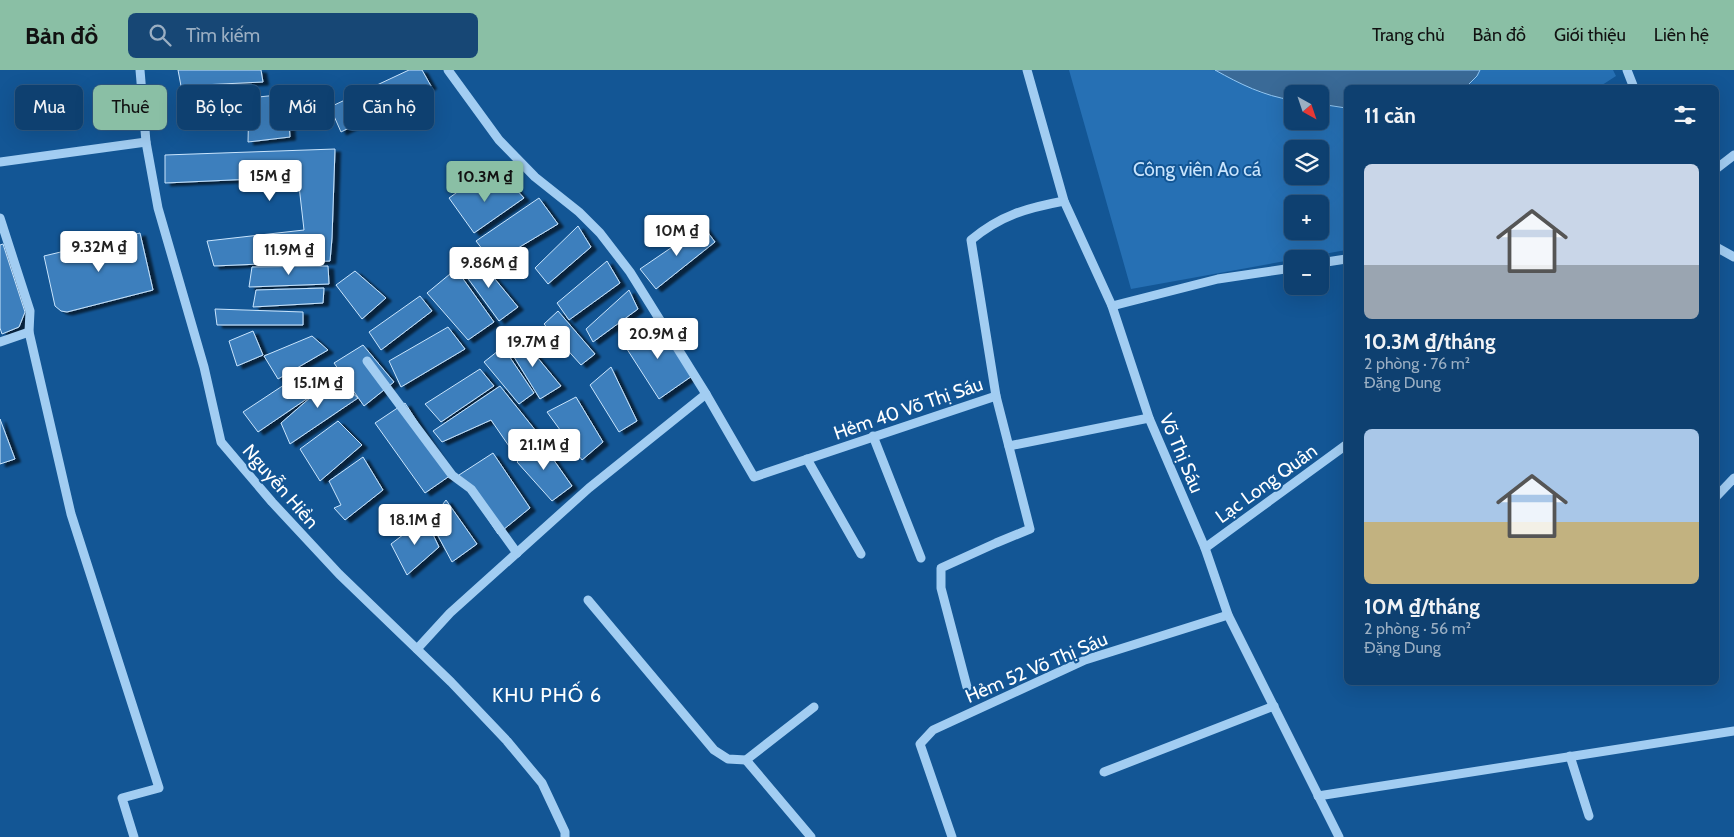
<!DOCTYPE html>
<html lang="vi">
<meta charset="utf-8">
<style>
body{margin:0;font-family:Cabin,sans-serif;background:#174775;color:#f1f3f6;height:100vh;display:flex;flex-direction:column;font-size:19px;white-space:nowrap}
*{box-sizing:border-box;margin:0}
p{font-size:16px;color:#9bafc3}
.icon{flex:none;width:28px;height:28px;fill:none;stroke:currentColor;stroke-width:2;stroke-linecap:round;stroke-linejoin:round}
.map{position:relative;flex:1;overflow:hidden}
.panel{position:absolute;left:1344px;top:15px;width:375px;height:600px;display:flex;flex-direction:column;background:#0e4070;border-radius:8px;box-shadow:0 5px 20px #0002,0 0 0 1px #2e5983}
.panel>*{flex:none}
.hud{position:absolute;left:15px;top:15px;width:475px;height:45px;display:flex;gap:10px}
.needle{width:32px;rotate:140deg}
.tools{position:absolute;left:1284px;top:15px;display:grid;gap:10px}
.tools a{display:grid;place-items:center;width:45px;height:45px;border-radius:8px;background:#0e4070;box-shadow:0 5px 20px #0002,0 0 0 1px #2e5983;font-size:25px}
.price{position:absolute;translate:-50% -42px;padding:0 11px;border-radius:5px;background:#fff;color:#222;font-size:16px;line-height:32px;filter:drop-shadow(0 1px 2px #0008)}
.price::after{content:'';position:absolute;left:50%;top:30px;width:15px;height:11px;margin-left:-8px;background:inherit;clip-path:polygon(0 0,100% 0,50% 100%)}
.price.on{background:#8abfa5;color:#111}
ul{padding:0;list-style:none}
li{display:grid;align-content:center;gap:10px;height:265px;padding:0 20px}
li span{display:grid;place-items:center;height:155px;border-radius:8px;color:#555}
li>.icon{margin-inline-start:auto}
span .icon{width:90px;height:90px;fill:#fffc;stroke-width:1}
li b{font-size:21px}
h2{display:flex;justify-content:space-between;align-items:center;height:60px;padding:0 20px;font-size:21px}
.pill{padding:0 18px;border-radius:8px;background:#0e4070;box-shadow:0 5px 20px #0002,0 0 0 1px #2e5983;font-size:18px;line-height:45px}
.pill.on{background:#8abfa5;color:#111}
header{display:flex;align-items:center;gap:30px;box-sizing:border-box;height:70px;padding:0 25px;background:#8abfa5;color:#111}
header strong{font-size:24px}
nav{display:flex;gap:28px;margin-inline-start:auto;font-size:18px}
.search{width:350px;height:45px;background:#174775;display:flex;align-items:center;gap:12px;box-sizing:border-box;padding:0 18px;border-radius:8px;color:#9bafc3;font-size:19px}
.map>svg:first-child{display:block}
</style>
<header>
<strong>Bản đồ</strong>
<div class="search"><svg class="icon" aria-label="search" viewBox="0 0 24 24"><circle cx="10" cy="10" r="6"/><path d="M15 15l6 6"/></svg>Tìm kiếm</div>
<nav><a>Trang chủ</a><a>Bản đồ</a><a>Giới thiệu</a><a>Liên hệ</a></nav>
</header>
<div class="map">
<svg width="1734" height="767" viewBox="0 0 1734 767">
<defs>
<filter id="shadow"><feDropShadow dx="5.5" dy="3" stdDeviation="1" flood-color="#0009"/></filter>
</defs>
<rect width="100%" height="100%" fill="#135695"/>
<!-- green -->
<g fill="#2670b4" fill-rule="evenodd">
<path d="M1069,0H1215L1261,23L1292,30V51H1320V34L1346,38V180L1131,219ZM1292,79H1320V106H1292ZM1292,134H1320V161H1292Z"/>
<path d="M1480,0H1613L1616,6L1599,17L1466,18L1477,6Z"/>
</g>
<!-- water -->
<path fill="#3a6a97" stroke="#94c9f5" d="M1215,0H1480L1477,6L1466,17L1346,18V38L1320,34V24H1292V30C1264,26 1240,14 1215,0Z"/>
<!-- building -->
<g fill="#3c7fbd" stroke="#cae5fd" filter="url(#shadow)">
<path d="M178,0H261L263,12L181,16Z"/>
<path d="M409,0H422L431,16L341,62L330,37Z"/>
<path d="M287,24L290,67L248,72L249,28Z"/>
<path d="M335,79L332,168L330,191L214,196L207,171L304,160L298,107L165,113V85Z"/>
<path d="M505,107L524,128L474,163L449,128L470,113L487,122Z"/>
<path d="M539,128L558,154L493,193L476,171Z"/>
<path d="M578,156L591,177L548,214L535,198Z"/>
<path d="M703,156L715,172L656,219L640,199Z"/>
<path d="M140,163L153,220L67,242L61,241L55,236L44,186Z"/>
<path d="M3,174L25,242L19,257L2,264L0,258V175Z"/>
<path d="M476,186L518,237L499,251L461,199Z"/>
<path d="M607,191L620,213L569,250L557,233Z"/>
<path d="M328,196L329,214L249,217L252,197Z"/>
<path d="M456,199L494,252L468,270L427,223Z"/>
<path d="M355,201L386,228L362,249L336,215Z"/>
<path d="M324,218L323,233L253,237L256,220Z"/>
<path d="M629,220L638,239L593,272L586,259Z"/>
<path d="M420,226L432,241L381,280L369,262Z"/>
<path d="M215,239L303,242V255H217Z"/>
<path d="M558,241L595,284L581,295L544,254Z"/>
<path d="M656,251L692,306L659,329L625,276Z"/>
<path d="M448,257L465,279L401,317L389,291Z"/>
<path d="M253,261L263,285L237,296L229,271Z"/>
<path d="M518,264L561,316L540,329L506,274Z"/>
<path d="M312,266L328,280L278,309L264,286Z"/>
<path d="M363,275L394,312L364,336L334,293Z"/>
<path d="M503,277L534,323L519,334L484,292Z"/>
<path d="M611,297L637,351L619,362L590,315Z"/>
<path d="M480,299L494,316L441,352L425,334Z"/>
<path d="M296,307L308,328L258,362L243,342Z"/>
<path d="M334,307L358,328L290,374L281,353Z"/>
<path d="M500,316L536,361L511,379L491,350L442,372L433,361Z"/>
<path d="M576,327L603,372L582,390L547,342Z"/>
<path d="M405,333L451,405L425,423L375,353Z"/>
<path d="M0,349L15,389L0,394Z"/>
<path d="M338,351L362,375L320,411L300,379Z"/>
<path d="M539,369L572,416L552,431L517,392Z"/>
<path d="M493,383L530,438L498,464L459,405Z"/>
<path d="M363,387L383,420L345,450L334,438L341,435L329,411Z"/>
<path d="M446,430L477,474L452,492L430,451Z"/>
<path d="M425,448L439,477L407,505L391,474Z"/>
</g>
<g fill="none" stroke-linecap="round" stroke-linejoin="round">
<!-- minor -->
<g stroke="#a2cdf2" stroke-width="9">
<path d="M140,0L146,72L158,138L204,297L221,372L272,432L339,504L451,612L507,671L542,713L565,762V767"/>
<path d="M448,0L499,70L535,107L579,142L600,163L630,202L706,324L754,407L996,326"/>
<path d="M1027,0L1064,131L1112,236L1149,348L1205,478L1228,545L1339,767"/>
<path d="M1627,0L1634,18"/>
<path d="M0,92L146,72"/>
<path d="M1716,99L1734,85"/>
<path d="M0,148L30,241L29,262L71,444L159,718L122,728L134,767"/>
<path d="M1716,177L1734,187"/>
<path d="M1320,193L1346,189"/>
<path d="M1112,236L1218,209L1292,198"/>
<path d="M0,272L29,262"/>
<path d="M367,291L452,405L471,419L517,483"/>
<path d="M873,366L921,488"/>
<path d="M1009,376L1149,348"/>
<path d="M807,389L861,484"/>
<path d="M1716,427L1734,408"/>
<path d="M1205,478L1346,375"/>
<path d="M588,530L714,680L728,689L746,690L814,637"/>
<path d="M417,579L450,543L589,418L706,324"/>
<path d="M967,617L941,518V498L996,473L1030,459L996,326L971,170C1001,145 1027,138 1064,131"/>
<path d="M1570,686L1589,746"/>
<path d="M746,690L811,767"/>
<path d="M1104,702L1274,636"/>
<path d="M1318,726L1734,661"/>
<path d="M952,767L920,674L933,660L1085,590L1228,545"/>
</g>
</g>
<g text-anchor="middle" stroke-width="4" stroke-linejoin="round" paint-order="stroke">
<!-- park labels -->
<g font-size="19" fill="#cae5fd" stroke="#135695">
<text x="1197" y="106">Công viên Ao cá</text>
</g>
<!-- street labels -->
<g font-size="19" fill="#fff" stroke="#135695">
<text transform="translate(908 338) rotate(-19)" y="7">Hẻm 40 Võ Thị Sáu</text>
<text transform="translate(1182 383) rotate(67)" y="7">Võ Thị Sáu</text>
<text transform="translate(1266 413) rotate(-36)" y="7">Lạc Long Quân</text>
<text transform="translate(281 416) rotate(49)" y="7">Nguyễn Hiền</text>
<text transform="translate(1036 597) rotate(-23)" y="7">Hẻm 52 Võ Thị Sáu</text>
</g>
<!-- neighbourhood labels -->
<g font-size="20" letter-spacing="1" fill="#fff" stroke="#135695">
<text x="547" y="632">KHU PHỐ 6</text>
</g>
</g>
</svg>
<div class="tools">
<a><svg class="needle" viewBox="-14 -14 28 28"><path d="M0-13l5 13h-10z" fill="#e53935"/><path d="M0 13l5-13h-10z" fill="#9bafc3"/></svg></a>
<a><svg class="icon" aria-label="layers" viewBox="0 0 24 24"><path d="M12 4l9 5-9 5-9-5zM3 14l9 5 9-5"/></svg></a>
<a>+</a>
<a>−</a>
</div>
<b class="price" style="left:270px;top:132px">15M ₫</b>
<b class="price on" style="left:485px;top:133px">10.3M ₫</b>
<b class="price" style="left:677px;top:187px">10M ₫</b>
<b class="price" style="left:99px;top:203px">9.32M ₫</b>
<b class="price" style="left:289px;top:206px">11.9M ₫</b>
<b class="price" style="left:489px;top:219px">9.86M ₫</b>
<b class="price" style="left:658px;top:290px">20.9M ₫</b>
<b class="price" style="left:533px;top:298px">19.7M ₫</b>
<b class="price" style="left:318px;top:339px">15.1M ₫</b>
<b class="price" style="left:544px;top:401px">21.1M ₫</b>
<b class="price" style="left:415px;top:476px">18.1M ₫</b>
<div class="hud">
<a class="pill">Mua</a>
<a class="pill on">Thuê</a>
<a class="pill">Bộ lọc</a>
<a class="pill">Mới</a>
<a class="pill">Căn hộ</a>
</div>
<section class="panel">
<h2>11 căn<svg class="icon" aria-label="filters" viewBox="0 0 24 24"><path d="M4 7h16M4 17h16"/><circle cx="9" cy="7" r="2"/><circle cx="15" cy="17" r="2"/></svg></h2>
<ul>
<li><span style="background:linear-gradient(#c9d6e8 65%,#9aa5b1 0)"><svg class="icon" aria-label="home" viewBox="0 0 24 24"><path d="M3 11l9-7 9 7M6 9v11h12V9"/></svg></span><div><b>10.3M ₫/tháng</b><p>2 phòng · 76 m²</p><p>Đặng Dung</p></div></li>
<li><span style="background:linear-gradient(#a9c7e8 60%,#c2b280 0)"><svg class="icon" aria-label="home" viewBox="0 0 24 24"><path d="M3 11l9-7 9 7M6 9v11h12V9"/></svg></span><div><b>10M ₫/tháng</b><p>2 phòng · 56 m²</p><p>Đặng Dung</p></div></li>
</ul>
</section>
</div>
